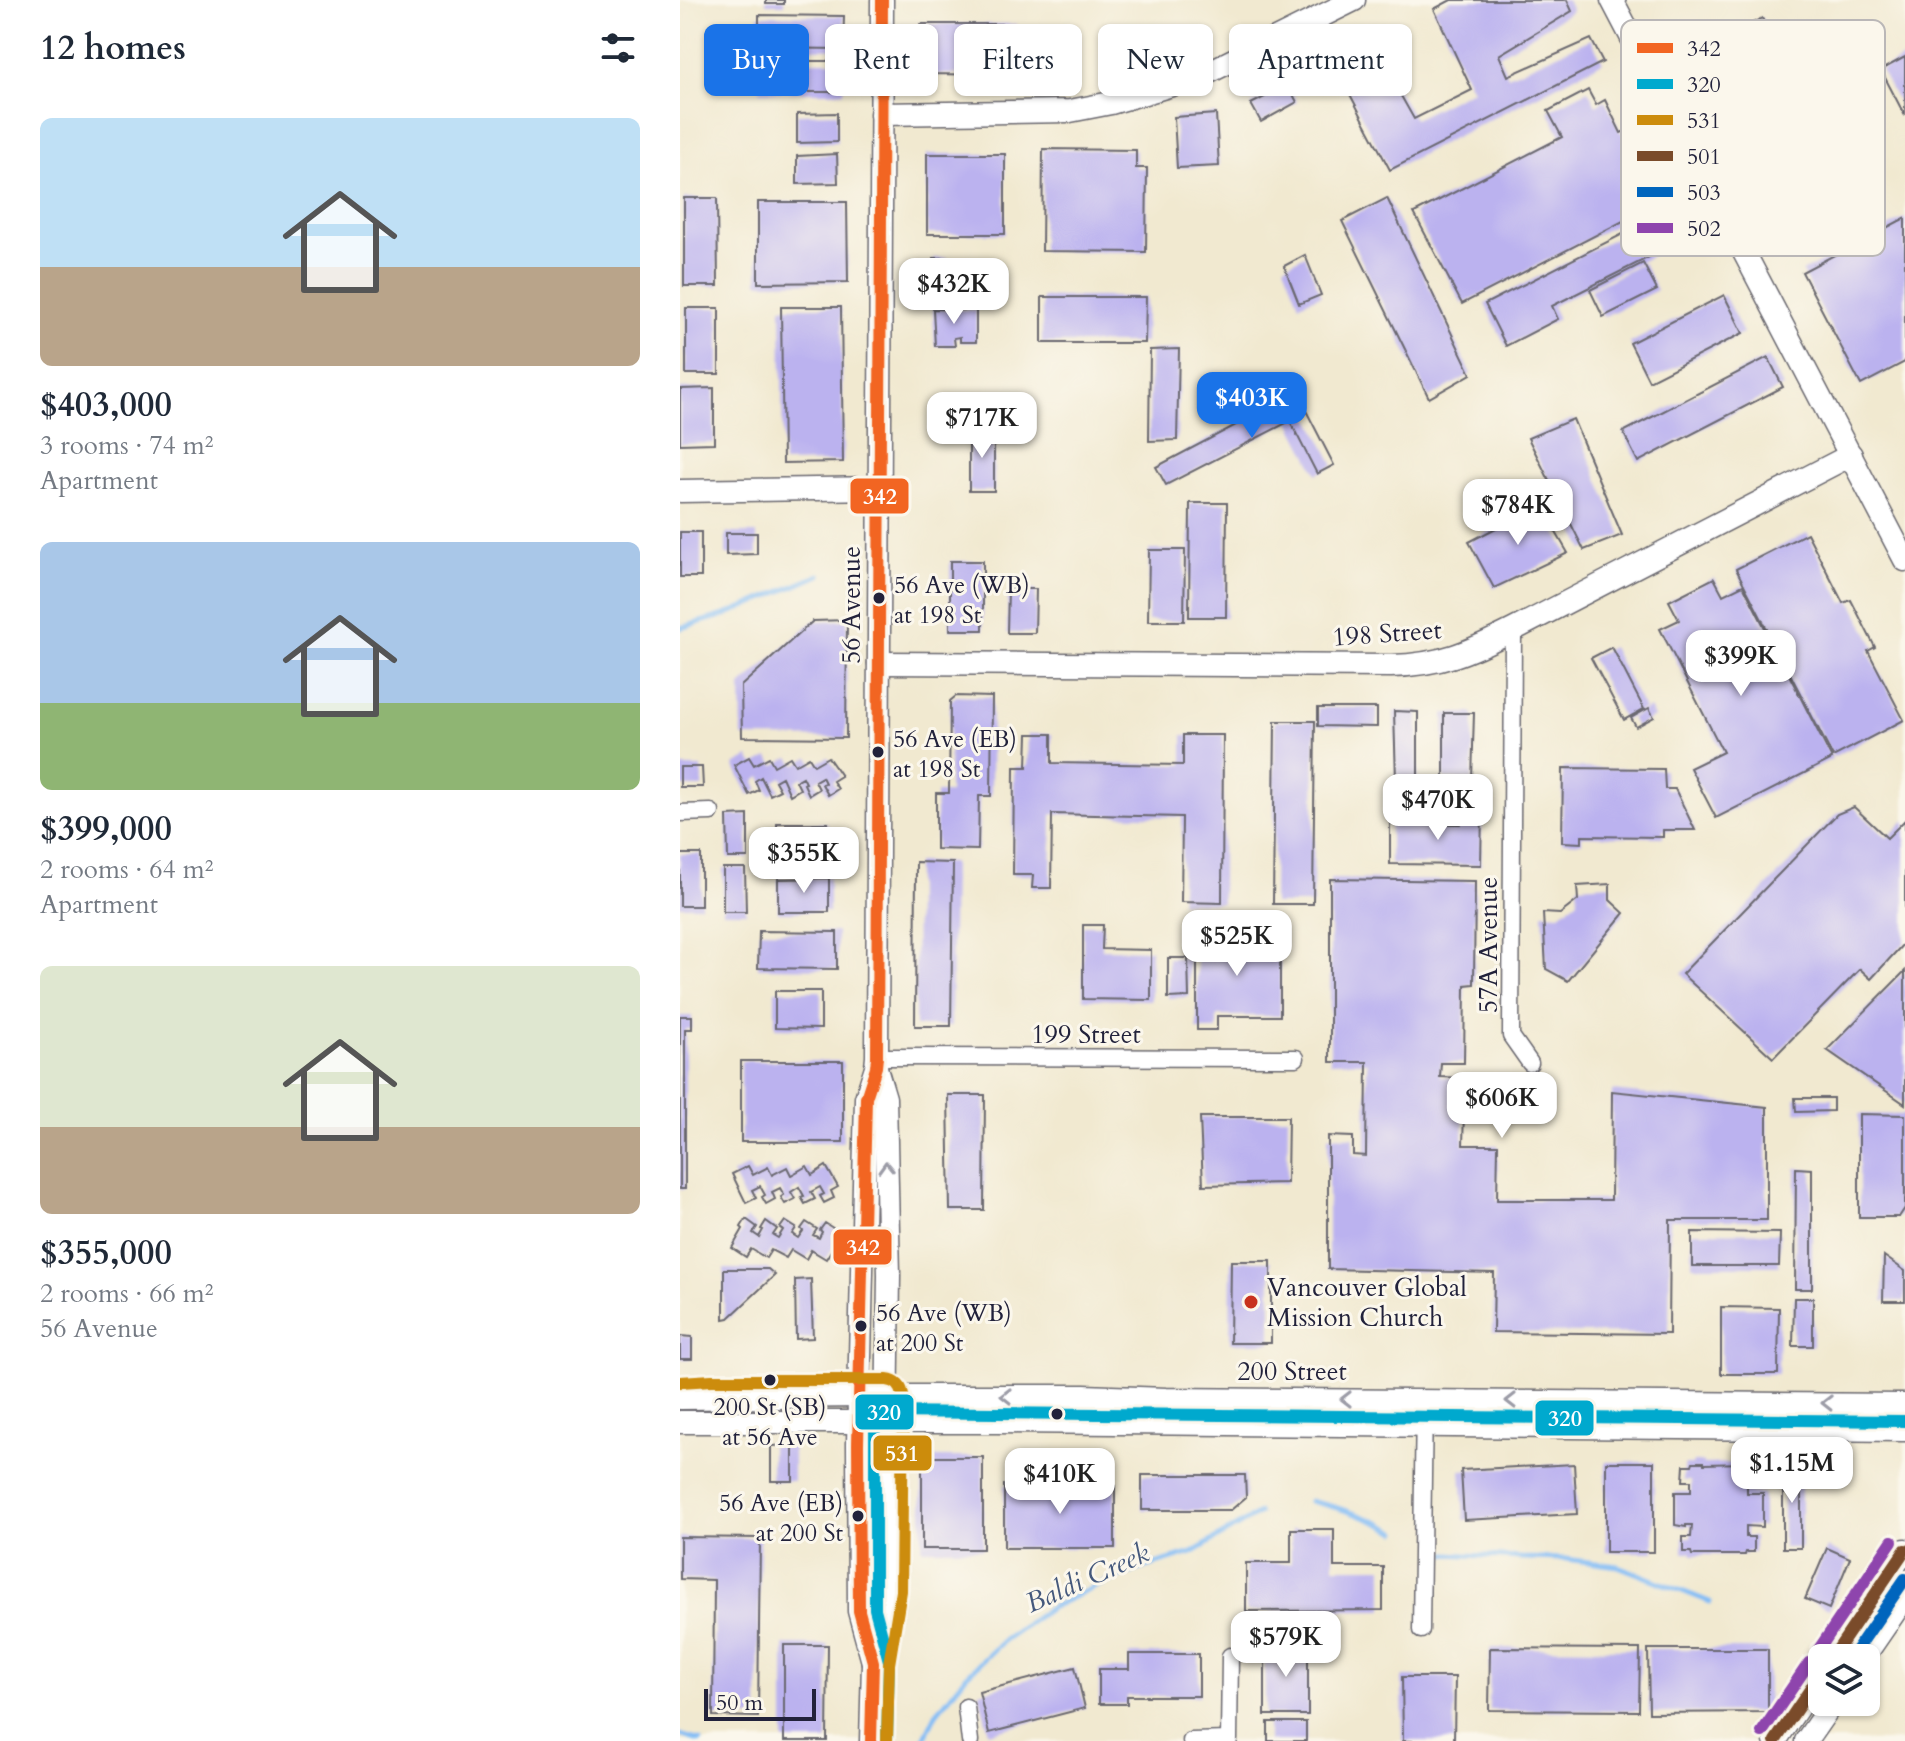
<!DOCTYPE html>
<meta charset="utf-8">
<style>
body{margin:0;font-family:Cardo,serif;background:#f2f2f3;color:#1f2937;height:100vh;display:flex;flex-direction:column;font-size:30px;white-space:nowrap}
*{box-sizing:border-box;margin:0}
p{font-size:26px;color:#747a83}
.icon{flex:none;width:44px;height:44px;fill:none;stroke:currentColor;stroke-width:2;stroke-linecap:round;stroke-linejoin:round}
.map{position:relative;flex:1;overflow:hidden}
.drawer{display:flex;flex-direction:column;background:#fff;width:680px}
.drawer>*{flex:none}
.banner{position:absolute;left:24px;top:24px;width:760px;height:72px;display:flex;gap:16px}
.controls{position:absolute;left:1128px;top:1644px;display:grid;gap:16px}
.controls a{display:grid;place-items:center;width:72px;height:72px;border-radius:12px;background:#fff;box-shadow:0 2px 6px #0004;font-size:40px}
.scale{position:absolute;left:24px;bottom:20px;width:112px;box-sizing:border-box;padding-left:8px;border:4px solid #22223b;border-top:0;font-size:22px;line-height:28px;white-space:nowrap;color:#22223b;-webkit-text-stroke:6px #fbf7ec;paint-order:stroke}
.price{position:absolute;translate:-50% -68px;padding:0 18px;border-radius:16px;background:#fff;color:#222;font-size:26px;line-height:52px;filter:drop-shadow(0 2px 4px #0008)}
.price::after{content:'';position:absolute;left:50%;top:48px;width:24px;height:18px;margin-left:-12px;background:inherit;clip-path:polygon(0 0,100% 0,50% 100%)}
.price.current{background:#1a73e8;color:#fff}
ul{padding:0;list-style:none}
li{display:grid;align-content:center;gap:16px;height:424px;padding:0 40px}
li span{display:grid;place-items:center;height:248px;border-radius:12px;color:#555}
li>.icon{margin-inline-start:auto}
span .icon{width:144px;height:144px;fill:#fffc;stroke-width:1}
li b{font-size:34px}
h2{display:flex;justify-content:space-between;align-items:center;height:96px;padding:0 40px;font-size:34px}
.pill{padding:0 28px;border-radius:12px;background:#fff;box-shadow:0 2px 6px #0004;font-size:28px;line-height:72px}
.pill.current{background:#1a73e8;color:#fff}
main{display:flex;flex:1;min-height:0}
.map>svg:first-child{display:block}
</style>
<main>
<section class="drawer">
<h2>12 homes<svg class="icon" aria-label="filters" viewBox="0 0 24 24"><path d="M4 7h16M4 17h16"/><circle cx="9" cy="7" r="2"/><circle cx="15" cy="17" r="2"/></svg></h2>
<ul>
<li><span style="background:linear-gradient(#bfe0f5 60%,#b9a48a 0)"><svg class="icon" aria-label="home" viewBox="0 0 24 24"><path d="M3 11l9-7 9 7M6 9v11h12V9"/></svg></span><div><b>$403,000</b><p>3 rooms · 74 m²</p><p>Apartment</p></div></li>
<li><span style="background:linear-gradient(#a9c7e8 65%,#8fb573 0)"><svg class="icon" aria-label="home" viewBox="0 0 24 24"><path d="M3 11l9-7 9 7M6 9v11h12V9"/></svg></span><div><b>$399,000</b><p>2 rooms · 64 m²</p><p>Apartment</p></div></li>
<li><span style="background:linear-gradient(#dfe7d0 65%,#b9a48a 0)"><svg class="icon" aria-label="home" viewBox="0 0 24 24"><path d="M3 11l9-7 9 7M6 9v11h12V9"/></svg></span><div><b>$355,000</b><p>2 rooms · 66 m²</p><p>56 Avenue</p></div></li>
</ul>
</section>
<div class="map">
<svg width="1225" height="1741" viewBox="0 0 1225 1741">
<rect width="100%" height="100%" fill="#fbf7ec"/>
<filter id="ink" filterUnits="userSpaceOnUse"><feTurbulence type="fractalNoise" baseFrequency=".0125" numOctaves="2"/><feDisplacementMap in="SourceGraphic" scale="16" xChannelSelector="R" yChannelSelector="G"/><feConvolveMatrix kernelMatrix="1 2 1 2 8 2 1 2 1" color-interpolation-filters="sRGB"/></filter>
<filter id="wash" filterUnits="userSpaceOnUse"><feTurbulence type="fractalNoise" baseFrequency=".006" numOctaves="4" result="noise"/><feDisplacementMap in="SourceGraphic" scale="32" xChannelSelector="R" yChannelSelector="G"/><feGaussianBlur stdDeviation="1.8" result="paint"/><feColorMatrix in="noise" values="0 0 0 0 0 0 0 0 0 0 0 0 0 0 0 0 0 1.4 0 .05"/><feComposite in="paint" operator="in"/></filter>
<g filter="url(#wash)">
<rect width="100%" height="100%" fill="#f1e9d0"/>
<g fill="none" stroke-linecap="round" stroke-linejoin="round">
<!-- stream -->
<g stroke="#84bdf5" stroke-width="5">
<path d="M0,628L45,615L140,575"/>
<path d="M630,1501C661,1508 690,1517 717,1532"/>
<path d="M767,1554L841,1558L886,1559L938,1566L1030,1602"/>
<path d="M0,1735L20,1741"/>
<path d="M243,1741L256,1714L286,1676L324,1640L370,1608L417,1586L462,1568L512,1553L579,1513"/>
</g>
</g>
<g id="blocks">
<!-- building -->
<g fill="#bbb2ef">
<rect x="86" y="0" width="18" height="4"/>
<path d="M771,0H887L892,11L819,55L828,76L911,39L923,62L710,170L646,49L685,32L734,119L792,90L754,9Z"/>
<path d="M79,15L164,16L163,49L79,48Z"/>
<path d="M1082,18L1094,42L1100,38L1106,49L1101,53L1116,84L1085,99L1053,33Z"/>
<path d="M241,24H337L336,75L241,74Z"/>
<path d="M1225,57V116L1201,70Z"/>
<rect x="80" y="61" width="84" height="31"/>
<path d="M608,85L617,102L581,122L571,104Z"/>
<path d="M908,90L916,105L925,100L941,133L950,129L986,199L782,304L734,213L882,137L868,111Z"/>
<path d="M157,113V142L117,143V114Z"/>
<path d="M536,114L539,166L497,168L494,117Z"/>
<path d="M363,149L456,150V168H467L466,252L362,251Z"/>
<path d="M157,154L158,183L117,184V156Z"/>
<rect x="247" y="154" width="78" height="80"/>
<path d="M4,198H37L38,286H4Z"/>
<path d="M707,198L791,374L749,398L662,221Z"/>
<path d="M78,202H167L168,282L78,283Z"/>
<path d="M990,210L1005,239L872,306L878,319L826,346L805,304Z"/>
<path d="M1225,218V362L1181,385L1122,272Z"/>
<path d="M625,255L641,295L619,304L604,266Z"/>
<path d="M253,258H267V265L306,266L305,292L250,293V265H253Z"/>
<path d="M963,263L977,290L923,317L910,290Z"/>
<path d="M1044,295L1063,333L969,381L950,343Z"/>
<path d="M362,297H466L465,343H362Z"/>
<path d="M101,307H161L163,462L103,463Z"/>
<rect x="6" y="308" width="33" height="66"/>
<path d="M253,309L296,310V342H280V337L274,338L275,346H255Z"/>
<path d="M499,349L497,440L469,441L470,350Z"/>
<path d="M1088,357L1103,387L958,462L943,432Z"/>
<path d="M34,388V443L0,444V389Z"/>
<path d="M617,393L654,465L637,474L610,421L486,485L476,467Z"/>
<path d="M893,419L942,535L904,550L848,438Z"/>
<rect x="289" y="428" width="25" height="63"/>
<path d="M510,503H547L546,617H509Z"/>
<path d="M860,505L888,553L814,588L789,542Z"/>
<rect x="0" y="532" width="21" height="45"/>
<path d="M46,533H77V554L46,555Z"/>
<path d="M1127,533L1163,603L1171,600L1195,647L1188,651L1224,720L1153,757L1056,569Z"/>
<path d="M469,550H505L504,621H468Z"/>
<rect x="270" y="561" width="33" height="69"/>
<path d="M1034,578L1043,595L1063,585L1152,759L1036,818L1010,768L1043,752L980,629L999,620L989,601Z"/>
<path d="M328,589H356L355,633H327Z"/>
<path d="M167,620L166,738L62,737L61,686L133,621Z"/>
<path d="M932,647L964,709L944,720L911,658Z"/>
<path d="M276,696L312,697L311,796H299L298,850L256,849V793H269L270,701Z"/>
<path d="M638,708H697V727L638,726Z"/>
<path d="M969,708L974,717L956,727L951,718Z"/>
<path d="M714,711L738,712V781L716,780Z"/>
<path d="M764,713H794L792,780L764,779Z"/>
<path d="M595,721H635L633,904H593Z"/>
<path d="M348,734H372V763L503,765V735H543L542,903L501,902L502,817L372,814L371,888H352L353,875H333L334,767H347Z"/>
<path d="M69,757L74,765L89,757L94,766L110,757L115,765L129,757L134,765L148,757L161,776L153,781L158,789L148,795L142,784L145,783L142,777L135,781L139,789L129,795L124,784L126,783L123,777L116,781L120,789L110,795L102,777L95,781L100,790L90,795L81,777L75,781L79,790L69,795L54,765Z"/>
<path d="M0,767H22L23,787H0Z"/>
<path d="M883,768L984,769L985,789H995L1015,830H983V837L902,836V843L882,842Z"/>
<path d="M1174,807L1207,838L1225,820V942L1191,979L1180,969L1093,1058L1002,974L1157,814Z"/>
<path d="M780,810H802L801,865L710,864V823L780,824Z"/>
<path d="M68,815V858H48L47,816Z"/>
<rect x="97" y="823" width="51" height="33"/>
<rect x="0" y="854" width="21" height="52"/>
<path d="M236,862L273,863L271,1026H235Z"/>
<path d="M43,868H65L66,912H43Z"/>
<path d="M149,878V912H98V879Z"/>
<path d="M650,879L795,881L794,984L785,985L784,1063H761L760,1077L785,1078L783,1145H818L817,1200H931L932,1091L1087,1107V1220H990L989,1334L813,1332L814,1273L648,1269V1136L673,1137V1155L686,1156L687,1062H650Z"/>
<path d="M930,884V900L944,913L888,981L866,969L863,913L880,914L898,900L897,886Z"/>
<path d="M403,925H423L422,949L471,950V1000L403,999Z"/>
<path d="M79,931L157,932V969L78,968Z"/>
<path d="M517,937H600V1016H537V1030H517Z"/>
<path d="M488,958H508L509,997L488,998Z"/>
<path d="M1225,971V1104L1147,1050Z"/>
<path d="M95,991H141V1029L95,1028Z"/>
<path d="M0,1016H12V1029H5V1189H0Z"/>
<rect x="61" y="1061" width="102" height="81"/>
<path d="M268,1095H305L304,1210H270Z"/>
<path d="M1115,1098H1153V1111L1116,1112Z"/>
<path d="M1179,1114L1225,1115V1208L1219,1217H1179Z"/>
<path d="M520,1117H608L607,1183L523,1185Z"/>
<path d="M68,1166L73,1175L88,1167L92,1175L107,1167L111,1175L127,1166L132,1175L146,1166L158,1187L151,1191L154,1198L144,1203L140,1196L144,1194L140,1187L131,1192L135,1199L125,1204L121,1197L124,1196L119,1187L111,1192L115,1199L105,1204L101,1197L104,1195L100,1188L92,1192L95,1199L86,1204L82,1197L85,1195L80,1186L72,1190L76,1198L66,1203L52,1174Z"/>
<path d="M1116,1168L1132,1169V1289H1115Z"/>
<path d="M66,1219L77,1227L73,1233L79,1237L83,1230L81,1229L86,1221L97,1229L93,1235L98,1238L103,1230L100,1228L105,1221L116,1228L112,1234L118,1238L123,1231L121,1229L126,1222L137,1229L133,1235L139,1238L142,1232L140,1230L145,1223L156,1230L153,1236L158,1239L146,1259L131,1250L126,1259L111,1250L106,1258L91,1250L86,1258L71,1249L66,1257L52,1248L63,1229L61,1227Z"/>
<path d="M1012,1232L1100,1233L1099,1266H1012Z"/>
<path d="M1204,1256L1225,1271V1301H1203Z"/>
<path d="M551,1261H591V1343H550Z"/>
<path d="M44,1269H88L95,1275L49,1318L44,1319Z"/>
<path d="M131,1279L133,1338L116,1339L115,1280Z"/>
<path d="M1114,1298H1133V1346H1113Z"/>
<path d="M1041,1307L1099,1308L1098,1374H1041Z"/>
<path d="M0,1336L12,1337V1359H0Z"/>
<path d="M113,1445V1481H91V1446Z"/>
<rect x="242" y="1457" width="61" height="92"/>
<rect x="926" y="1462" width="48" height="90"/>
<path d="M1013,1462H1024V1464L1066,1463L1068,1466H1075V1482H1067V1493H1083V1527L1066,1526V1537H1074V1552H1066L1065,1555H1012L1011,1552H1003V1537H1011L1012,1525H1006V1527L995,1525V1492H1011V1481H1003L1004,1465H1012Z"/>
<path d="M1103,1462L1121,1463V1548H1103Z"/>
<path d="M894,1464L897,1514L784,1520L781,1470Z"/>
<path d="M462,1475H565L566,1497L551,1510H462Z"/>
<rect x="324" y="1485" width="111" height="63"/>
<path d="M611,1529H654V1567H703V1610L566,1611V1563H611Z"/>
<path d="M0,1537L80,1538L78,1717L33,1716L34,1580L0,1579Z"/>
<path d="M1147,1548L1170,1558L1149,1609L1125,1599Z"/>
<rect x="585" y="1643" width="43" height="72"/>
<path d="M104,1645H148L147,1741H104Z"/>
<path d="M810,1648L960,1649L959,1711L809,1710Z"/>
<path d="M968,1649H1088V1712L969,1713Z"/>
<path d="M449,1654H519V1696H447V1704H419V1669H449Z"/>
<path d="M395,1667L405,1708L309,1733L299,1692Z"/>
<path d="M722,1677H775L774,1741H723Z"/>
<rect x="588" y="1722" width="38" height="19"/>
</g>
</g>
</g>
<g filter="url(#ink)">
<use href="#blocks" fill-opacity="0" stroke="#6a686f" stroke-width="2"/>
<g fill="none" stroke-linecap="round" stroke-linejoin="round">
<!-- street casing -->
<g stroke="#6a686f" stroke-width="19">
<g id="street">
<path d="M833,630L831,1036L850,1063"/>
<path d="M0,813L31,812"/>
<path d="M197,1057L616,1058"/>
<path d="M741,1630L744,1400"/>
<path d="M286,1707L290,1741"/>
<path d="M511,1741L549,1740L550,1656"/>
</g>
</g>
<!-- secondary casing -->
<g stroke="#6a686f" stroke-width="25">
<g id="secondary">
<path d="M932,0L1225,560"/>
<path d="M201,114L390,111L431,103L519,77L674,0"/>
<path d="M0,491L200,488"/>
<path d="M199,663L711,666C761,665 789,652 833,630L1171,455"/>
<path d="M0,1398L180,1396H404L486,1399L1225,1405"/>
<path d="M0,1422H316L1225,1430"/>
<path d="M1152,1658L1225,1550"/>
<path d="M1183,1658L1225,1597"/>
<path d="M193,1662L179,1611L178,1444L186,1098L196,1067L197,1057L202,0"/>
<path d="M191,1741L193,1662L205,1591L209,1275L205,1098L196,1068"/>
<path d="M1095,1741L1142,1672"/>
<path d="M1126,1741L1153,1702"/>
</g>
</g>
<!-- street -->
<use href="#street" stroke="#fff" stroke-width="16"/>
<!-- secondary -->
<use href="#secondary" stroke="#fff" stroke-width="22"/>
<!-- bus-1 casing -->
<g stroke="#fbf7ec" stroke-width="18">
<path id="bus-1" d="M191,1741L193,1662L179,1611L178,1444L186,1098L196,1067L197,1057L202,0"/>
</g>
<!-- bus-2 casing -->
<g stroke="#fbf7ec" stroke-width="18">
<path id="bus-2" d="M207,1741L209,1661L195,1609V1412L1225,1421"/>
</g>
<!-- bus-3 casing -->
<g stroke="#fbf7ec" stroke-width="18">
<path id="bus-3" d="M0,1382L32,1380H207C217,1381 222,1387 223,1396L221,1591L209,1664L207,1741"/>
</g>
<!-- bus-4 casing -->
<g stroke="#fbf7ec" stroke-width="18">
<g id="bus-4">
<path d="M1152,1658L1225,1550"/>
<path d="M1095,1741L1142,1672"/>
</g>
</g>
<!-- bus-5 casing -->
<g stroke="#fbf7ec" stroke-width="18">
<path id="bus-5" d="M1171,1658L1225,1579"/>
</g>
<!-- bus-6 casing -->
<g stroke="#fbf7ec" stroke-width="18">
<g id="bus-6">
<path d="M1139,1649L1212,1541"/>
<path d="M1082,1732L1129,1663"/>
</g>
</g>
<!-- bus-1 -->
<use href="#bus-1" stroke="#f26522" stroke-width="12"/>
<!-- bus-2 -->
<use href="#bus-2" stroke="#00a9ce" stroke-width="12"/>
<!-- bus-3 -->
<use href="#bus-3" stroke="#cc8c0c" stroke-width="12"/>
<!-- bus-4 -->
<use href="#bus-4" stroke="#7a4b2a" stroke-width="12"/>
<!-- bus-5 -->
<use href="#bus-5" stroke="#0065bd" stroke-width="12"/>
<!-- bus-6 -->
<use href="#bus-6" stroke="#8e44ad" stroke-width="12"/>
</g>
<!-- one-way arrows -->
<defs><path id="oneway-chevron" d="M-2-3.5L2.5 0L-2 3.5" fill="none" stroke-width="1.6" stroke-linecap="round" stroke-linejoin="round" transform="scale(2)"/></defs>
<g stroke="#9c9ca7">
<use href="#oneway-chevron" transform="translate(206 1167) rotate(-92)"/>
<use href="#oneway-chevron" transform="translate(326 1396) rotate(180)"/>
<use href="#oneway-chevron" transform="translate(666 1399) rotate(-180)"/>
<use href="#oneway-chevron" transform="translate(831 1401) rotate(-180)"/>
<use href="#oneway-chevron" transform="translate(1147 1403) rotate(-179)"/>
</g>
</g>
<!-- markers -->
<g fill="#22223b" stroke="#fbf7ec" stroke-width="3">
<circle cx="199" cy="598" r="7"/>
<circle cx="198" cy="752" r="7"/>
<circle cx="181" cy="1326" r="7"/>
<circle cx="90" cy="1380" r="7"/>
<circle cx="377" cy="1414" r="7"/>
<circle cx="178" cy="1516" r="7"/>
</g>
<circle fill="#c8321e" stroke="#fbf7ec" stroke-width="3" cx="571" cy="1302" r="8"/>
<g text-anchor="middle" stroke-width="6" stroke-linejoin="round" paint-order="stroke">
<!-- bus labels -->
<g font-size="24" fill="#22223b" stroke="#fbf7ec" text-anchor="start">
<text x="214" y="593">56 Ave (WB)<tspan x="214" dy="30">at 198 St</tspan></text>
<text x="213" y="747">56 Ave (EB)<tspan x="213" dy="30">at 198 St</tspan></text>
<text x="196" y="1321">56 Ave (WB)<tspan x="196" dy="30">at 200 St</tspan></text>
<text x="90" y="1415" text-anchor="middle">200 St (SB)<tspan x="90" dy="30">at 56 Ave</tspan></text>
<text x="163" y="1511" text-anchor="end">56 Ave (EB)<tspan x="163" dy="30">at 200 St</tspan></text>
</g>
<!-- street labels -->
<g font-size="26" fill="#22223b" stroke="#fbf7ec">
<text transform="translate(171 605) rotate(-90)" y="9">56 Avenue</text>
<text transform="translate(707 633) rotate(-4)" y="9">198 Street</text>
<text transform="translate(808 945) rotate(-90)" y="9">57A Avenue</text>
<text x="406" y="1043">199 Street</text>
<text x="612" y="1380">200 Street</text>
</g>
<!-- poi labels -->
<g font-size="26" fill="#22223b" stroke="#fbf7ec" text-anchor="start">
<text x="587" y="1296">Vancouver Global<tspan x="587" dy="30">Mission Church</tspan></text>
</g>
<!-- water labels -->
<g font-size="28" font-style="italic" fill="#44587c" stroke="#fbf7ec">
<text transform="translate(407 1577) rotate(-24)" y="10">Baldi Creek</text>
</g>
</g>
<!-- legend -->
<rect x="941" y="20" width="264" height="236" rx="12" fill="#fbf7ec" stroke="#bab7b7" stroke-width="2"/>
<rect x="957" y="43" width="36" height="10" fill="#f26522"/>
<rect x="957" y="79" width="36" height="10" fill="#00a9ce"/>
<rect x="957" y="115" width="36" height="10" fill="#cc8c0c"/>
<rect x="957" y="151" width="36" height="10" fill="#7a4b2a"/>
<rect x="957" y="187" width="36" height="10" fill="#0065bd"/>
<rect x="957" y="223" width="36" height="10" fill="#8e44ad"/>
<g font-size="22" fill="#22223b">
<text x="1007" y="56">342</text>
<text x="1007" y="92">320</text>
<text x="1007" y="128">531</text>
<text x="1007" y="164">501</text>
<text x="1007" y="200">503</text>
<text x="1007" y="236">502</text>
</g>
<g stroke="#fbf7ec" stroke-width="3">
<rect x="169" y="477" width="61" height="38" rx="8" fill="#f26522"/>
<rect x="152" y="1228" width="61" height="38" rx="8" fill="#f26522"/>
<rect x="174" y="1393" width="61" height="38" rx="8" fill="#00a9ce"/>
<rect x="854" y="1399" width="61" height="38" rx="8" fill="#00a9ce"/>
<rect x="192" y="1434" width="61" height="38" rx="8" fill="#cc8c0c"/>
</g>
<g font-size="22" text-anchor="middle" font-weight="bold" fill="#fff">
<text x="200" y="504">342</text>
<text x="183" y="1255">342</text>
<text x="204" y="1420">320</text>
<text x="885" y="1426">320</text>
<text x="222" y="1461">531</text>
</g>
</svg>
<div class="controls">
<a><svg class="icon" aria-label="layers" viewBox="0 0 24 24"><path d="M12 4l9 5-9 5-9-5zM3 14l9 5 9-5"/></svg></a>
</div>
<div class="scale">50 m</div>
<b class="price" style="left:274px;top:326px">$432K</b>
<b class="price current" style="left:572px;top:440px">$403K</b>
<b class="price" style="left:302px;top:460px">$717K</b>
<b class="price" style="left:838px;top:547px">$784K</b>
<b class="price" style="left:1061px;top:698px">$399K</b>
<b class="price" style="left:758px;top:842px">$470K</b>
<b class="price" style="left:124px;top:895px">$355K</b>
<b class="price" style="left:557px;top:978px">$525K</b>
<b class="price" style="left:822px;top:1140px">$606K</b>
<b class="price" style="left:1112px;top:1505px">$1.15M</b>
<b class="price" style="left:380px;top:1516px">$410K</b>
<b class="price" style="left:606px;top:1679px">$579K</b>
<div class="banner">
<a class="pill current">Buy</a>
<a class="pill">Rent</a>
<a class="pill">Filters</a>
<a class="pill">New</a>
<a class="pill">Apartment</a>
</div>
</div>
</main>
